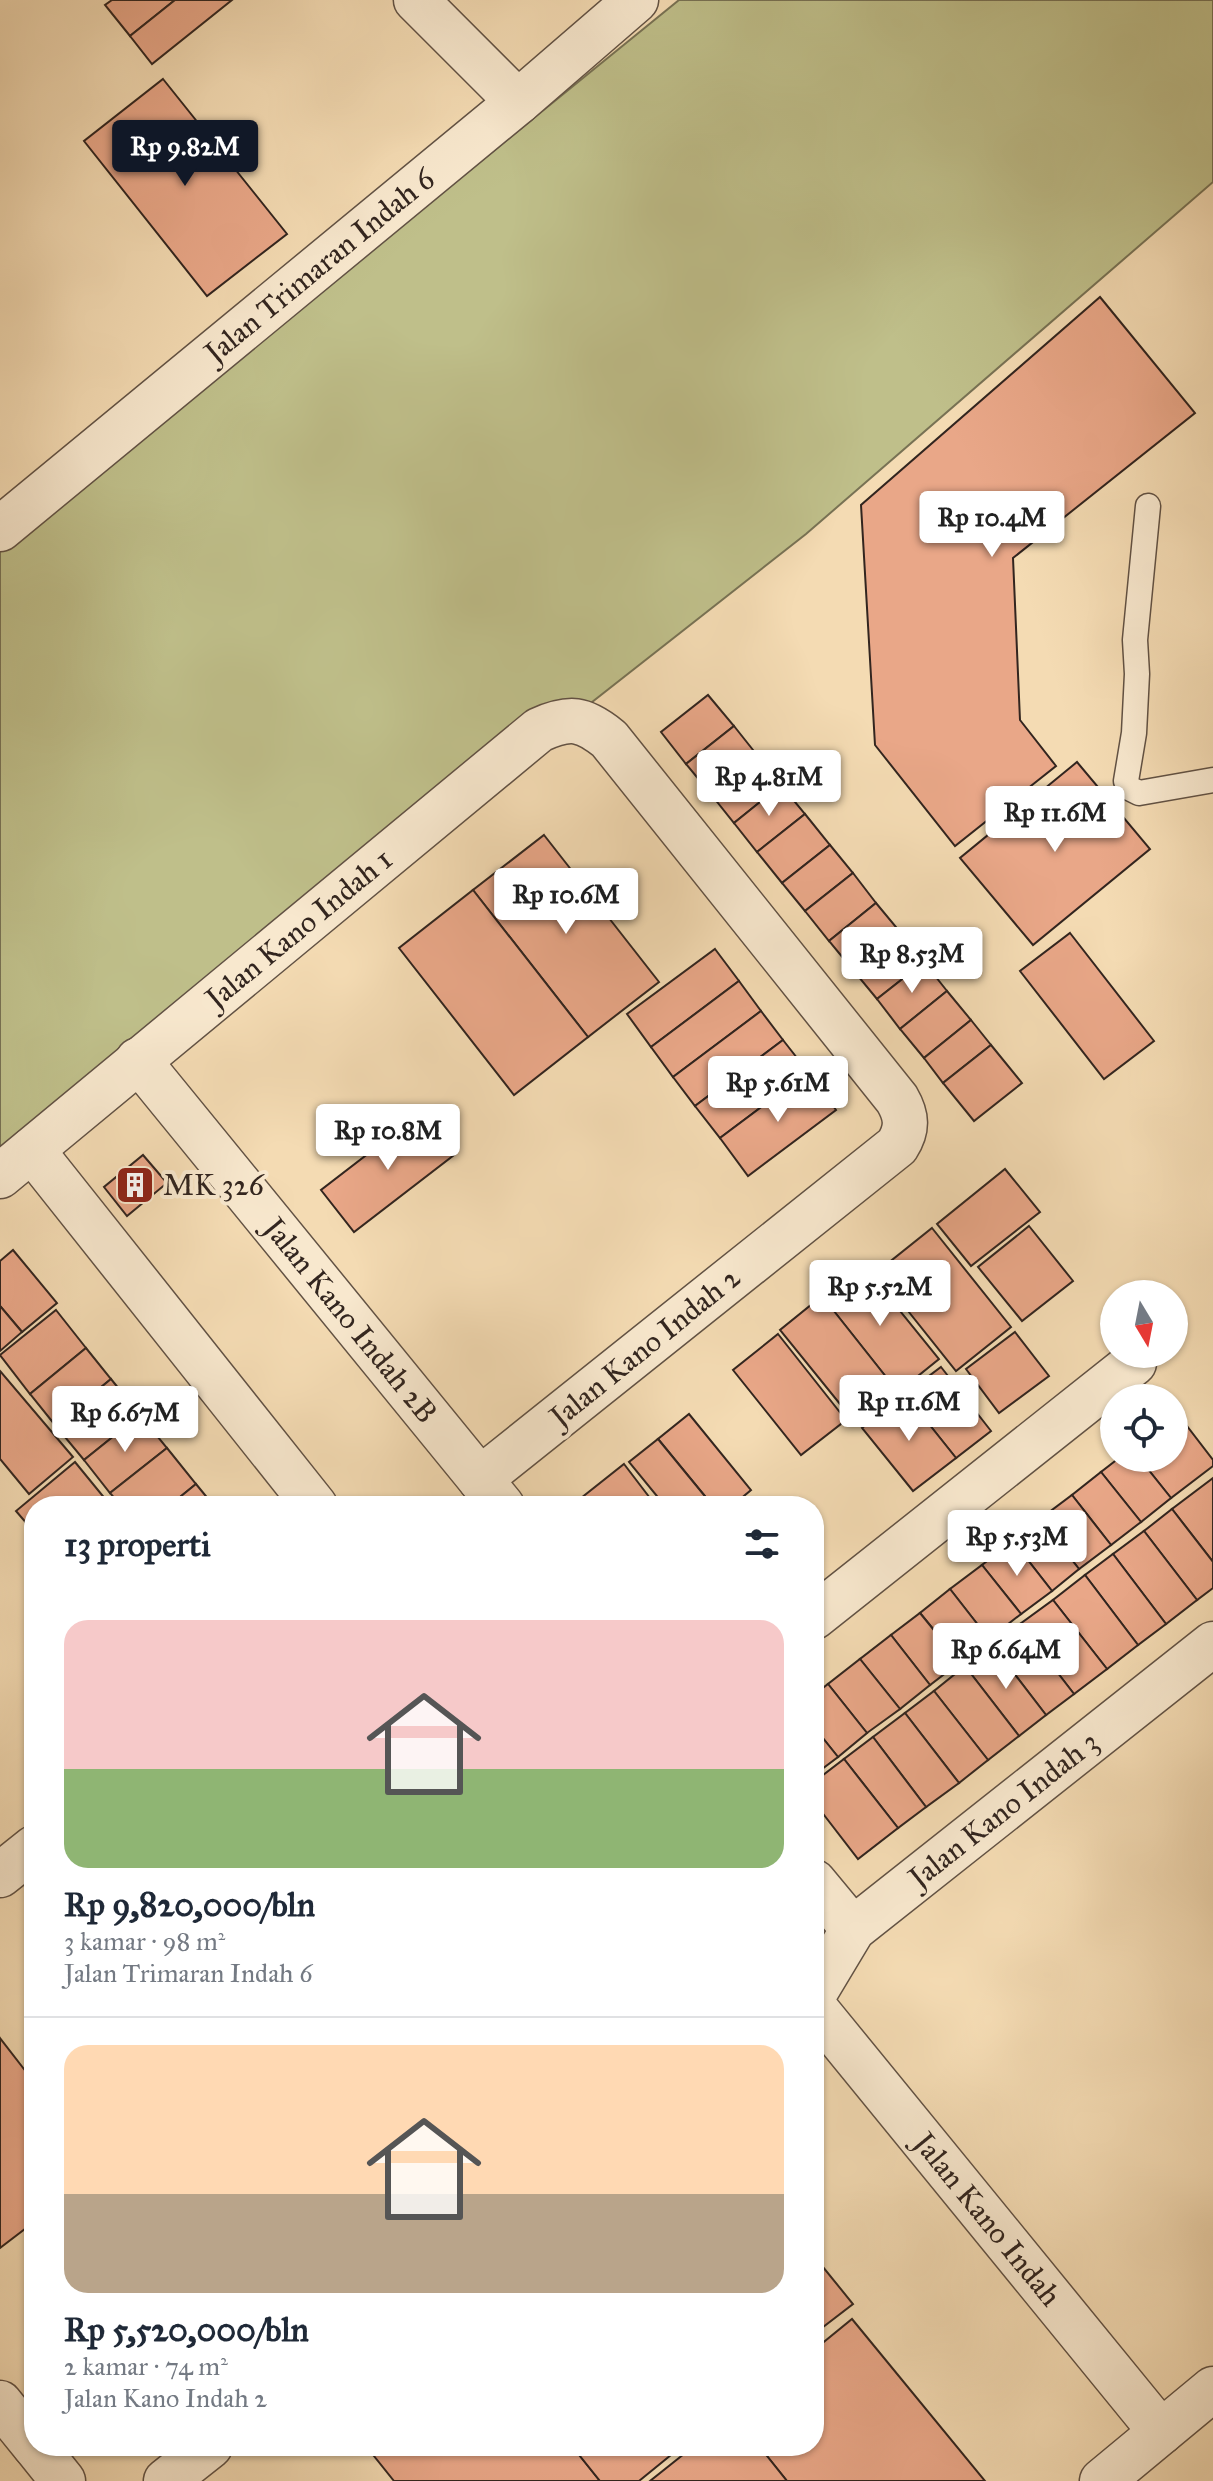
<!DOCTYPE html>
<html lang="id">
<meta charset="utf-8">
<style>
body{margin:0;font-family:"IM FELL Great Primer",serif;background:#f6f6f7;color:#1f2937;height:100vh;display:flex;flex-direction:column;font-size:30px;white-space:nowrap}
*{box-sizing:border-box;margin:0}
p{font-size:26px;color:#747a83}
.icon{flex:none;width:44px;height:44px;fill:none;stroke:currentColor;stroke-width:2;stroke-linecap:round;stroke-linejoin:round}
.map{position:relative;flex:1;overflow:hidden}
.side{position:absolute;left:24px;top:1496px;width:800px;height:960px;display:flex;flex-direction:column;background:#fff;border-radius:32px;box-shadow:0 2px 6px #0004}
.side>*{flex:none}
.needle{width:52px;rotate:170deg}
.controls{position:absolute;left:1100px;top:1280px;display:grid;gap:16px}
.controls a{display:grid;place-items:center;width:88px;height:88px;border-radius:50%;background:#fff;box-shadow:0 2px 6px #0004;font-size:40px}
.price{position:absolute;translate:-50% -68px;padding:0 18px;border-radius:8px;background:#fff;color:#222;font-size:26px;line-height:52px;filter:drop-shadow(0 2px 4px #0008)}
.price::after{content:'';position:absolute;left:50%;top:48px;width:24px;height:18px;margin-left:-12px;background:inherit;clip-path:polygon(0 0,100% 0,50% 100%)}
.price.on{background:#111827;color:#fff}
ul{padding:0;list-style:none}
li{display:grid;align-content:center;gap:16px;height:424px;padding:0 40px}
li+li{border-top:2px solid #e0e1e3}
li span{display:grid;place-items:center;height:248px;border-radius:24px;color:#555}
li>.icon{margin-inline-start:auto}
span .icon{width:144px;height:144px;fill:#fffc;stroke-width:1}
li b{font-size:34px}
h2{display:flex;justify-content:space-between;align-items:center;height:96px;padding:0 40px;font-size:34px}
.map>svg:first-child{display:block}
</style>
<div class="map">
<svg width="1213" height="2481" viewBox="0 0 1213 2481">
<rect width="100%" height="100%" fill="#f4dbb3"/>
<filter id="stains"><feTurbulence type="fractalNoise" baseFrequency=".0025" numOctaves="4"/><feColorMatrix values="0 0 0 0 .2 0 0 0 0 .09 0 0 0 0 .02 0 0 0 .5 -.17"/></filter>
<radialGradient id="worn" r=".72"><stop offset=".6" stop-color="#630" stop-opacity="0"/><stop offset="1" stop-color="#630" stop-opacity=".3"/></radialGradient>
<!-- green -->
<path fill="#bfbf8a" stroke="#787254" stroke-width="2" d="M679,0H1213V182L806,534L0,1167V552Z"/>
<!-- building -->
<g fill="#e9a788" stroke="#32251f" stroke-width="2">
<path d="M112,0H175L130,36L105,5Z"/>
<path d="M175,0H232L152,64L130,36Z"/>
<path d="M163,79L287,234L207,296L84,141Z"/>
<path d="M1100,297L1195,413L1013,558L1020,720L1056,766L955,846L875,745L861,505Z"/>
<path d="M708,695L734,726L686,764L661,732Z"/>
<path d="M734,726L757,755L710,793L686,764Z"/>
<path d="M757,755L781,785L734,823L710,793Z"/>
<path d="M1077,762L1150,849L1033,945L960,858Z"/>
<path d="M781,785L805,814L757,852L734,823Z"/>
<path d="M805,814L830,845L782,883L757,852Z"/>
<path d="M544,835L659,982L588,1037L473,890Z"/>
<path d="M830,845L853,873L805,911L782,883Z"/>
<path d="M853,873L876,903L829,941L805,911Z"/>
<path d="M473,890L588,1037L514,1095L399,948Z"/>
<path d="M876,903L901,933L853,970L829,941Z"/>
<path d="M901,933L924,962L877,999L853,970Z"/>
<path d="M1070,933L1154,1041L1104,1079L1020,971Z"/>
<path d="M715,949L739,981L651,1047L627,1014Z"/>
<path d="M924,962L947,991L900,1029L877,999Z"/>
<path d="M739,981L761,1011L673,1077L651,1047Z"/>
<path d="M947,991L971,1020L924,1058L900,1029Z"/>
<path d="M761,1011L783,1040L695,1106L673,1077Z"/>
<path d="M971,1020L991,1045L943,1083L924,1058Z"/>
<path d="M783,1040L808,1072L720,1138L695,1106Z"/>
<path d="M991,1045L1022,1083L974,1121L943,1083Z"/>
<path d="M808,1072L836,1110L748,1176L720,1138Z"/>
<path d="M421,1113L454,1155L354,1232L321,1190Z"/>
<path d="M143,1155L167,1183L127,1216L104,1187Z"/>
<path d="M1005,1169L1040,1212L971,1266L937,1224Z"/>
<path d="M1029,1226L1073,1281L1022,1321L978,1267Z"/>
<path d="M932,1228L1011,1327L956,1371L877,1272Z"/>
<path d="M13,1250L57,1303L22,1332L0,1306V1261Z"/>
<path d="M862,1264L939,1359L898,1392L822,1296Z"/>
<path d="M822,1296L898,1392L857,1425L780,1330Z"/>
<path d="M0,1306L22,1332L0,1351Z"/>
<path d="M56,1310L86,1348L30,1394L0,1355Z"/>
<path d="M1015,1332L1049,1376L999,1413L966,1369Z"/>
<path d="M778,1334L846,1420L801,1455L733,1370Z"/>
<path d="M86,1348L111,1379L55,1425L30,1394Z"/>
<path d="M941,1367L991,1431L956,1458L905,1394Z"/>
<path d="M0,1371L73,1457L29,1494L0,1459Z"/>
<path d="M111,1379L140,1415L84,1460L55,1425Z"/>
<path d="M905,1394L956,1458L913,1491L862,1428Z"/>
<path d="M1177,1413L1213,1460V1466L1171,1498L1139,1458H1174V1415Z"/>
<path d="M689,1414L751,1490L732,1506H713L658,1439Z"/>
<path d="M140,1415L167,1448L110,1493L84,1460Z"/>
<path d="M658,1439L713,1506H665L629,1462Z"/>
<path d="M167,1448L196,1484L169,1506H121L110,1493Z"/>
<path d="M1119,1458H1139L1171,1498L1141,1522L1101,1472Z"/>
<path d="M75,1462L111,1506H34V1532L16,1511Z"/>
<path d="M624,1464L656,1506H571Z"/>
<path d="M1101,1472L1141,1522L1111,1545L1072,1495Z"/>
<path d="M1213,1478V1562L1172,1509Z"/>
<path d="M196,1484L214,1506H169Z"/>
<path d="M1072,1495L1111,1545L1079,1569L1040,1519Z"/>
<path d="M1172,1509L1213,1562V1588L1197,1600L1144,1531Z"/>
<path d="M1040,1519L1079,1569L1052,1591L1013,1541Z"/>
<path d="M1144,1531L1197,1600L1166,1624L1113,1554Z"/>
<path d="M1013,1541L1052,1591L1021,1614L982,1565Z"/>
<path d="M1113,1554L1166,1624L1138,1645L1085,1575Z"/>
<path d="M982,1565L1021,1614L989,1639L950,1589Z"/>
<path d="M1085,1575L1138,1645L1107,1669L1053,1600Z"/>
<path d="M950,1589L989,1639L960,1662L920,1613Z"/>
<path d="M1053,1600L1107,1669L1074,1694L1020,1624Z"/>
<path d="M920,1613L960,1662L930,1685L891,1635Z"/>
<path d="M1020,1624L1074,1694L1046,1715L993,1646Z"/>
<path d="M891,1635L930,1685L900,1709L860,1659Z"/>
<path d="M993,1646L1046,1715L1019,1736L965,1666Z"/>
<path d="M860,1659L900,1709L867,1733L828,1684Z"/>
<path d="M965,1666L1019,1736L988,1760L934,1691Z"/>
<path d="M828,1684L867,1733L838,1757L814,1727V1695Z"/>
<path d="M934,1691L988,1760L959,1783L905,1713Z"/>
<path d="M905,1713L959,1783L926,1807L873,1737Z"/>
<path d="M814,1727L838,1757L814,1775Z"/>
<path d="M873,1737L926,1807L898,1828L844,1759Z"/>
<path d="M844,1759L898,1828L858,1859L814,1802V1782Z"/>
<path d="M0,2038L34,2082V2222L0,2248Z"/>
<path d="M814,2256L853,2304L814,2334Z"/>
<path d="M852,2319L985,2481H787L759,2446H814V2350Z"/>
<path d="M366,2446H572L600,2481H394Z"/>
<path d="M572,2446H682L639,2481H600Z"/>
<path d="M694,2446H759L787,2481H650Z"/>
</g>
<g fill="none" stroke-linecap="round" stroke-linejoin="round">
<!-- service casing -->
<g stroke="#625244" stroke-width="27">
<path id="service" d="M1148,506L1135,640L1137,674L1134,733L1126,781L1129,788L1139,793L1213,780"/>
</g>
<!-- minor casing -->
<g stroke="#625244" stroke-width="47">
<g id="minor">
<path d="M416,0L518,102"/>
<path id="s1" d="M0,529L518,102L636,0"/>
<path id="s2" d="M138,1060L502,1506"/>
<path d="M32,1150L315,1506"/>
<path id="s3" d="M0,1176L539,730C570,716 583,718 609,739L897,1099C907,1116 908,1129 897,1146L480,1479"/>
<path d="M814,1617L1134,1363"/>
<path d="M0,1875L34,1848"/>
<path d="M814,1882L853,1929"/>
<path id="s4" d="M814,1994L853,1929L1213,1644"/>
<path id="s5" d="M814,2007L1161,2432"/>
<path d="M0,2403L34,2445"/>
<path d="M35,2446L63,2481"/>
<path d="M166,2481L210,2446"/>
<path d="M1102,2481L1213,2389"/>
</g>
</g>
<!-- service -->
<use href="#service" stroke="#f8e8ce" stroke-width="24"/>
<!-- minor -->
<use href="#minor" stroke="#f8e8ce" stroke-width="44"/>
</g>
<!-- icons -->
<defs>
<g id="building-square" transform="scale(2)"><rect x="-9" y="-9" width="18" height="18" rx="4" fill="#8f2418" stroke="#f8e8ce"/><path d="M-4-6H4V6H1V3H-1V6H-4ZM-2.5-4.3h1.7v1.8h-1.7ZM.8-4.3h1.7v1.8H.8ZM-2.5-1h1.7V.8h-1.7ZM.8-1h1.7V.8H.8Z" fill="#fff"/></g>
</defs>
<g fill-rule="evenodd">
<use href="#building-square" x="135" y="1185"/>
</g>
<g text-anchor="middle" stroke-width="8" stroke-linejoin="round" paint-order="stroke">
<!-- street labels -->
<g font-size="30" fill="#32251f" stroke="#f8e8ce">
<text dy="10" stroke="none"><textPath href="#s1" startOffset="414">Jalan Trimaran Indah 6</textPath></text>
<text dy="10" stroke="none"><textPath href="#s3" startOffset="388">Jalan Kano Indah 1</textPath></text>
<text dy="10" stroke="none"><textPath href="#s2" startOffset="336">Jalan Kano Indah 2B</textPath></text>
<text transform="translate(645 1347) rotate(-39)" y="10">Jalan Kano Indah 2</text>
<text dy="10" stroke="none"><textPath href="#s4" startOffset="268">Jalan Kano Indah 3</textPath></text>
<text dy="10" stroke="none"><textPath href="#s5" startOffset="274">Jalan Kano Indah</textPath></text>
</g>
<!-- poi labels -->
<g font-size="30" fill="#32251f" stroke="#f8e8ce" text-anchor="start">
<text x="163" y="1195">MK 326</text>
</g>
</g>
<rect width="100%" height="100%" filter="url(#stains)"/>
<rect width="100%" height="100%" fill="url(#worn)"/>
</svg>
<div class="controls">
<a><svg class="needle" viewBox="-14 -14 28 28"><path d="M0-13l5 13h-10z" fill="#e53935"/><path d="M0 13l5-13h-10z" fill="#747a83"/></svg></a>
<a><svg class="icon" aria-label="locate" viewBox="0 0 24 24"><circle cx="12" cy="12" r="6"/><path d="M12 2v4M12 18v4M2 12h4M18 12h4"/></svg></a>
</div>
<b class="price on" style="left:185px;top:188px">Rp 9.82M</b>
<b class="price" style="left:992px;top:559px">Rp 10.4M</b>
<b class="price" style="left:769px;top:818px">Rp 4.81M</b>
<b class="price" style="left:1055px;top:854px">Rp 11.6M</b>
<b class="price" style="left:566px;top:936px">Rp 10.6M</b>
<b class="price" style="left:912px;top:995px">Rp 8.53M</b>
<b class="price" style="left:778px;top:1124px">Rp 5.61M</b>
<b class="price" style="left:388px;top:1172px">Rp 10.8M</b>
<b class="price" style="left:880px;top:1328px">Rp 5.52M</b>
<b class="price" style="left:909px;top:1443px">Rp 11.6M</b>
<b class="price" style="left:125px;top:1454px">Rp 6.67M</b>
<b class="price" style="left:1017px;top:1578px">Rp 5.53M</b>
<b class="price" style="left:1006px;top:1691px">Rp 6.64M</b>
<section class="side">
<h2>13 properti<svg class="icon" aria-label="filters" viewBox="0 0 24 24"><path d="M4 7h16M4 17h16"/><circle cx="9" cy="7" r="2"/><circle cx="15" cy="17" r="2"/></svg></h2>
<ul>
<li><span style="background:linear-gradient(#f6c9c9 60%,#8fb573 0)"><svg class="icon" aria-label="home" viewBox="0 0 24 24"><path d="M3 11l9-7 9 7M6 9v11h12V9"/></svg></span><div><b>Rp 9,820,000/bln</b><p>3 kamar · 98 m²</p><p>Jalan Trimaran Indah 6</p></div></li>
<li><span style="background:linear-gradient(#ffd9b3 60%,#b9a48a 0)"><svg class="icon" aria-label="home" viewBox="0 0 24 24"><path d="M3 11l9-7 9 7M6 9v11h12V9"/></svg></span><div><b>Rp 5,520,000/bln</b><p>2 kamar · 74 m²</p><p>Jalan Kano Indah 2</p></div></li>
</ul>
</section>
</div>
